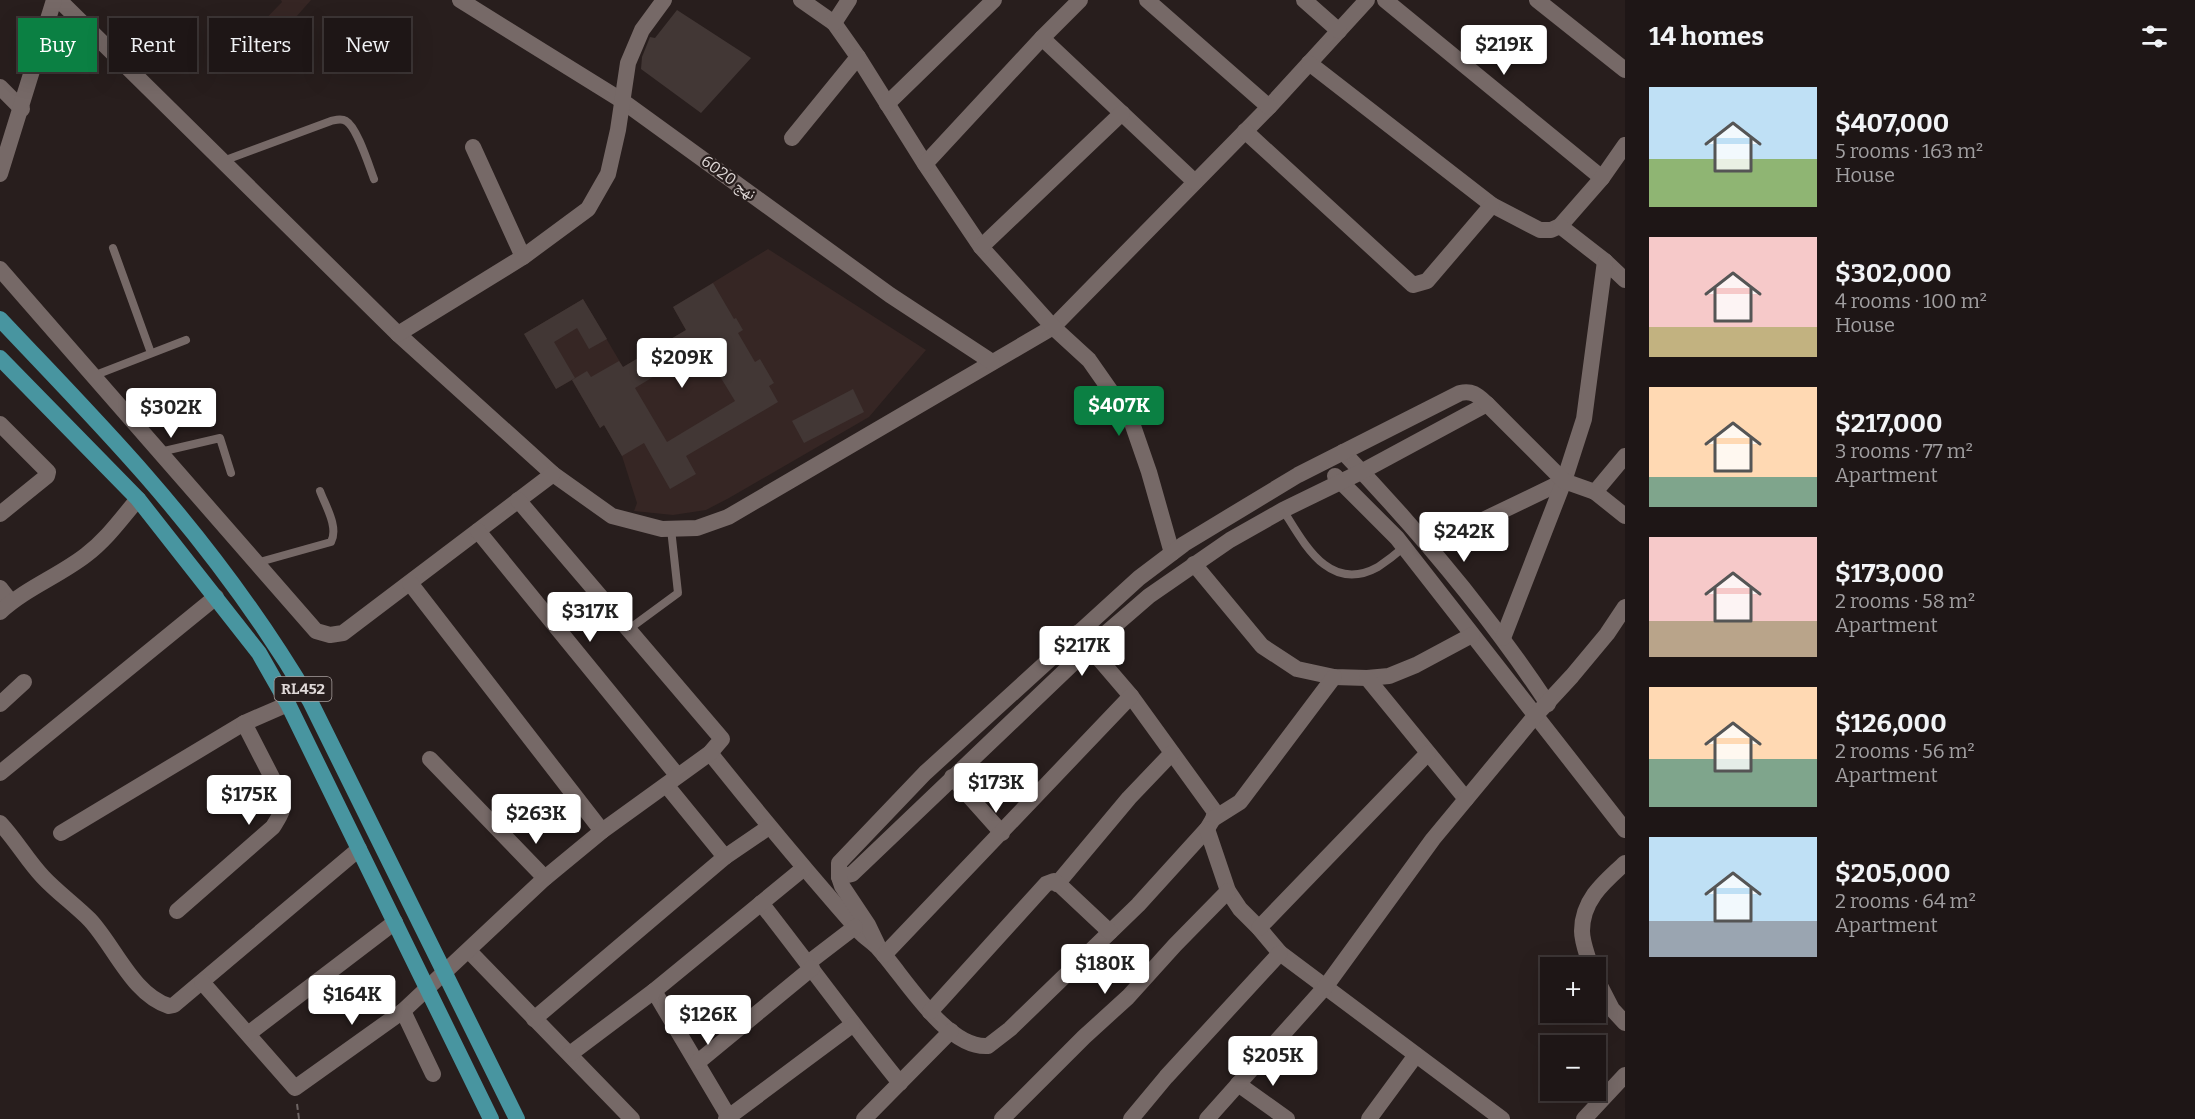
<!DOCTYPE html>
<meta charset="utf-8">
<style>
body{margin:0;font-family:Bitter,"Noto Naskh Arabic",serif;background:#261f1f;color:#f1f3f6;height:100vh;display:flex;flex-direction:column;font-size:22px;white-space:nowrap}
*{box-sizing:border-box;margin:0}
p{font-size:20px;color:#a19fa1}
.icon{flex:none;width:33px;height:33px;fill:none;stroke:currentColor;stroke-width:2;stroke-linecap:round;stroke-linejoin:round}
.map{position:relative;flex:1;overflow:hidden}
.details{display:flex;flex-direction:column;background:#1e1616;width:570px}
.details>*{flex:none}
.hud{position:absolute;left:18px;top:18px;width:570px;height:54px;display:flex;gap:12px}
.controls{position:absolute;left:1540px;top:957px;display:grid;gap:12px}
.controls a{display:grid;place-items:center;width:66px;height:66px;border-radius:0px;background:#1e1616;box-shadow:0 6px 24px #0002,0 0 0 2px #3c3535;font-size:30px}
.price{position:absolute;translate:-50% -51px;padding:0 14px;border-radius:6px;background:#fff;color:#222;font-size:20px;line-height:39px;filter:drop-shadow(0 2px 3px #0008)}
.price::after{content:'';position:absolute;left:50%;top:36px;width:18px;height:14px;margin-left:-9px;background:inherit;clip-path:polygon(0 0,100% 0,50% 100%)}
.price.on{background:#0b8043;color:#fff}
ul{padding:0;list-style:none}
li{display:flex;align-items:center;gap:18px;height:150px;padding:0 24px}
li span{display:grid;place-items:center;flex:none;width:168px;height:120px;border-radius:0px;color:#555}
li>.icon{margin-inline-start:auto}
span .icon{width:72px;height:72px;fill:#fffc;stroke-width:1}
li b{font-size:26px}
h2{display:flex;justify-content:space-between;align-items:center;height:72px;padding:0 24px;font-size:26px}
.tag{padding:0 21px;border-radius:0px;background:#1e1616;box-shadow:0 6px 24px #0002,0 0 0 2px #3c3535;font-size:21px;line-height:54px}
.tag.on{background:#0b8043;color:#fff}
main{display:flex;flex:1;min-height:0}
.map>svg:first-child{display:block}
</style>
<main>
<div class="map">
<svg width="1625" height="1119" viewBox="0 0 1625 1119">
<rect width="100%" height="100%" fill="#281e1d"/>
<!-- built -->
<g fill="#362624">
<path d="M281,0H311L273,43L257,28L282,2Z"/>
<path d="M768,249L926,350L869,417L729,498L706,510L673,515L634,511L637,503L622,456L604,425L600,428L572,380L556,389L524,334L583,299L623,367L686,330L673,307Z"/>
</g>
<!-- building -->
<g fill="#423735" fill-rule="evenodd">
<path d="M677,10L751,58L701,113L641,69L642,57L650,37L655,38Z"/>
<path d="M713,283L734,319L736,318L743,330L738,333L755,362L760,359L774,383L769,386L778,402L686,456L696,474L670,489L644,443L622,456L604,425L600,428L572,380L587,371L591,377L619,361L623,367L686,330L673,307ZM702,347L735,401L667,442L635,388Z"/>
<path d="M583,299L607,339L589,349L577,328L554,342L575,378L556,389L524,334Z"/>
<path d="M853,389L864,412L804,443L792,421Z"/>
</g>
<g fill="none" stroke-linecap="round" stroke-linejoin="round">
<!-- path -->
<path stroke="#6e6564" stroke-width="2" stroke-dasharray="6 3" stroke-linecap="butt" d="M297,1104L299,1119"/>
<!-- service -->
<g stroke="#766967" stroke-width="8">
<path d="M223,161L331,121C336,120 341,118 346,121C357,127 369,166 374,179"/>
<path d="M113,248L151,353"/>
<path d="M93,376L186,340"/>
<path d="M160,452L220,438L231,473"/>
<path d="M1283,510C1304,543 1329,594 1378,567C1387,561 1396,554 1404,547"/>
<path d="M256,563L331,542C339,527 325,505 320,491"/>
<path d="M629,629L678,593L671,529"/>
</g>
<!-- minor -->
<g stroke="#766967" stroke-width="16">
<path d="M59,0L398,334L553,474L612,516L662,529L697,528L728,517L1053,327L1269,107L1367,0"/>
<path d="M460,0L621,100L890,295L992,362"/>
<path d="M801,0L834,23L858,57L925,164L981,247L1053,327L1089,360L1131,420L1149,472L1172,553"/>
<path d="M1147,0L1269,107"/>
<path d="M1304,0L1339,31"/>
<path d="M1385,0L1602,178"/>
<path d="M1537,0L1625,70"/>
<path d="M834,23L849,0"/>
<path d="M1042,38L1195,182"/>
<path d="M1309,63L1492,205L1540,230H1551L1560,226L1602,178L1625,145"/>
<path d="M0,87L22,109"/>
<path d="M887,104L994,0"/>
<path d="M1245,131L1413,285L1427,281L1492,205"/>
<path d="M792,138L858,57"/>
<path d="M473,147L523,257"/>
<path d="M925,164L1042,38L1080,0"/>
<path d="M0,174L54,0"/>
<path d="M1560,226L1605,261L1625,280"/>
<path d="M981,247L1122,113"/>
<path d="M0,269L316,631L330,635L343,633L553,474"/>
<path d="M398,334L523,257L588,209L608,174L618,130L628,63L642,30L664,0"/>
<path d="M0,424L48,472L47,476L0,514"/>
<path d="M1343,452C1418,530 1488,613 1548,704"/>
<path d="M1335,476L1397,538L1625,830"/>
<path d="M1595,492L1625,456"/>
<path d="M478,531L677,775"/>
<path d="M1429,546L1564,481"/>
<path d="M1194,564L1262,646L1297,669L1334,677L1367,678L1389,676L1416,665L1472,635"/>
<path d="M410,583L602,831"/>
<path d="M0,588L11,602"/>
<path d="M0,612C26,588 59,576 86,555C107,539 121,519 138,499"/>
<path d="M1503,638L1564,481L1584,419L1605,261"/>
<path d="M1367,678L1466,799"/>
<path d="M0,704L24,682"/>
<path d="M710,753C758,813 808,873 859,931C865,938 873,942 879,949C904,976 946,1049 988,1046L1010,1029L1138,905L1207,829L1213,819L1215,812L1131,696L1077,633"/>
<path d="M430,759L545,878"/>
<path d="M0,773L216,597"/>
<path d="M952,777L1002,833"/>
<path d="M667,786L725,857"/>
<path d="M1213,819L1240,802L1334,677"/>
<path d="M0,823C16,840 27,860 43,877C57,892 75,905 90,920C115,947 133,995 169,1006L174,1005L359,849"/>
<path d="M1207,829L1228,891L1240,909L1259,928L1280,953L1502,1119"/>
<path d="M61,833L244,723L288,704"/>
<path d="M839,877L852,874L1090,647L1149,596L1230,540L1283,510L1361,472L1487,404"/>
<path d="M1057,884L1129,798L1172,753"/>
<path d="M761,903C808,963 852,1024 900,1083"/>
<path d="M177,911L273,827C279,817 285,810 282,797L244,723"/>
<path d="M1259,928L1428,753"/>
<path d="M879,948L868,925L842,886L839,877V863L925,773L1139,578L1184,544L1298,475L1460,393C1473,390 1478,396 1487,404L1564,481L1595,492L1625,516"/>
<path d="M469,951L632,1119"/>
<path d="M884,955L1131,696"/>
<path d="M808,963L855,927"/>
<path d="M1591,968C1588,956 1582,943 1582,931C1582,900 1604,882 1625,863"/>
<path d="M1596,978L1612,1009L1625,1023"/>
<path d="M202,982L295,1088L403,1011L545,878L602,831L710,753L722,739L518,500"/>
<path d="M654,991L730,1119"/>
<path d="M403,1011L433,1074"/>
<path d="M930,1012L1046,884L1054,881L1061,886L1110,932"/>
<path d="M534,1019L725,857L769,827"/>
<path d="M248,1034L395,922"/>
<path d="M570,1054L654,991L804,868"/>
<path d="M698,1062L812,968"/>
<path d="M1238,1084L1287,1119"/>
<path d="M726,1119L852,1025"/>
<path d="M864,1119L951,1031"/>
<path d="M1002,1119L1084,1037L1128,997L1175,945L1228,891"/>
<path d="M1131,1119L1166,1077L1280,953"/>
<path d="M1207,1119L1326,986L1433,839L1535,716L1572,676L1607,634L1625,607"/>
<path d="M1369,1119L1416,1055"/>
<path d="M1584,1119L1625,1075"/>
</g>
<!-- trunk -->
<g stroke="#4895a0" stroke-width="16">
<path d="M0,319C49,371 99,422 146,476C207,546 263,621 310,701L517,1119"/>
<path d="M0,358L138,499L259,653L288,704L491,1119"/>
</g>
</g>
<g text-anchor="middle" stroke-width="4.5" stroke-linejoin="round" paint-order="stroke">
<!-- shield labels -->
<rect fill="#281e1d" stroke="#a8a09f" stroke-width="1.5" x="274.5" y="677" width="57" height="24" rx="4.5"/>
<g font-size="15" font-weight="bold" fill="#dfd8d7">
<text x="303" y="694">RL452</text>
</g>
<!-- street labels -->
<g font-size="16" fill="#dfd8d7" stroke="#281e1d">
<text transform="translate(729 177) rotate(36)" y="6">نهج 6020</text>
</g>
</g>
</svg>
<div class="controls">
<a>+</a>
<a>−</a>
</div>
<b class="price" style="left:1504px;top:76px">$219K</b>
<b class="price" style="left:682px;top:389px">$209K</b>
<b class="price on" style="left:1119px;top:437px">$407K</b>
<b class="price" style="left:171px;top:439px">$302K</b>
<b class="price" style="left:1464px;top:563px">$242K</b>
<b class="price" style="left:590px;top:643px">$317K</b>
<b class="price" style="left:1082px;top:677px">$217K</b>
<b class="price" style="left:996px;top:814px">$173K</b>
<b class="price" style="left:249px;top:826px">$175K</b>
<b class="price" style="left:536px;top:845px">$263K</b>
<b class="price" style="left:1105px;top:995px">$180K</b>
<b class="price" style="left:352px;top:1026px">$164K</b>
<b class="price" style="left:708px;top:1046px">$126K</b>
<b class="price" style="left:1273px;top:1087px">$205K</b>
<div class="hud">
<a class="tag on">Buy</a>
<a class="tag">Rent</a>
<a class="tag">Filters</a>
<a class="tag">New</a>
</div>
</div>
<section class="details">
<h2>14 homes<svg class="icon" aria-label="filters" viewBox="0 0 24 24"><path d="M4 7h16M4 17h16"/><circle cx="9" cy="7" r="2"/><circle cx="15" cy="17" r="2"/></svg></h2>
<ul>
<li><span style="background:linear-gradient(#bfe0f5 60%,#8fb573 0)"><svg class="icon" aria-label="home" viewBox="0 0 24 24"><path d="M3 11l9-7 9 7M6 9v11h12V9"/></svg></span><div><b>$407,000</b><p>5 rooms · 163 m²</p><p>House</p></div></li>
<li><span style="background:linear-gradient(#f6c9c9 75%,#c2b280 0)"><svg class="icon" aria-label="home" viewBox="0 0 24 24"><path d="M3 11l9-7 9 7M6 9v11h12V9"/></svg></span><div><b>$302,000</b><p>4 rooms · 100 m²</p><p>House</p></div></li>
<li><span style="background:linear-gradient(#ffd9b3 75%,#7fa58c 0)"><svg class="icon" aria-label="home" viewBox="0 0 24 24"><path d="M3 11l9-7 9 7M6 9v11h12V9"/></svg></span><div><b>$217,000</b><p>3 rooms · 77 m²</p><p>Apartment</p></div></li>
<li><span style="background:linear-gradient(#f6c9c9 70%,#b9a48a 0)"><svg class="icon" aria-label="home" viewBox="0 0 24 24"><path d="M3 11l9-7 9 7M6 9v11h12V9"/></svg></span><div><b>$173,000</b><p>2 rooms · 58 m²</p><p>Apartment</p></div></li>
<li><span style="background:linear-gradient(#ffd9b3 60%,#7fa58c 0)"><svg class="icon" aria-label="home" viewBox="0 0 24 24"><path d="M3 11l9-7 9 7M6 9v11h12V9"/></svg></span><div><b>$126,000</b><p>2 rooms · 56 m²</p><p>Apartment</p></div></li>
<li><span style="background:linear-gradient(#bfe0f5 70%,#9aa5b1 0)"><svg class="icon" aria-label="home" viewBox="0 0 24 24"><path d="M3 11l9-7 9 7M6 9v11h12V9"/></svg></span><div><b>$205,000</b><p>2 rooms · 64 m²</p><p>Apartment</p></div></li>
</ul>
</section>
</main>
